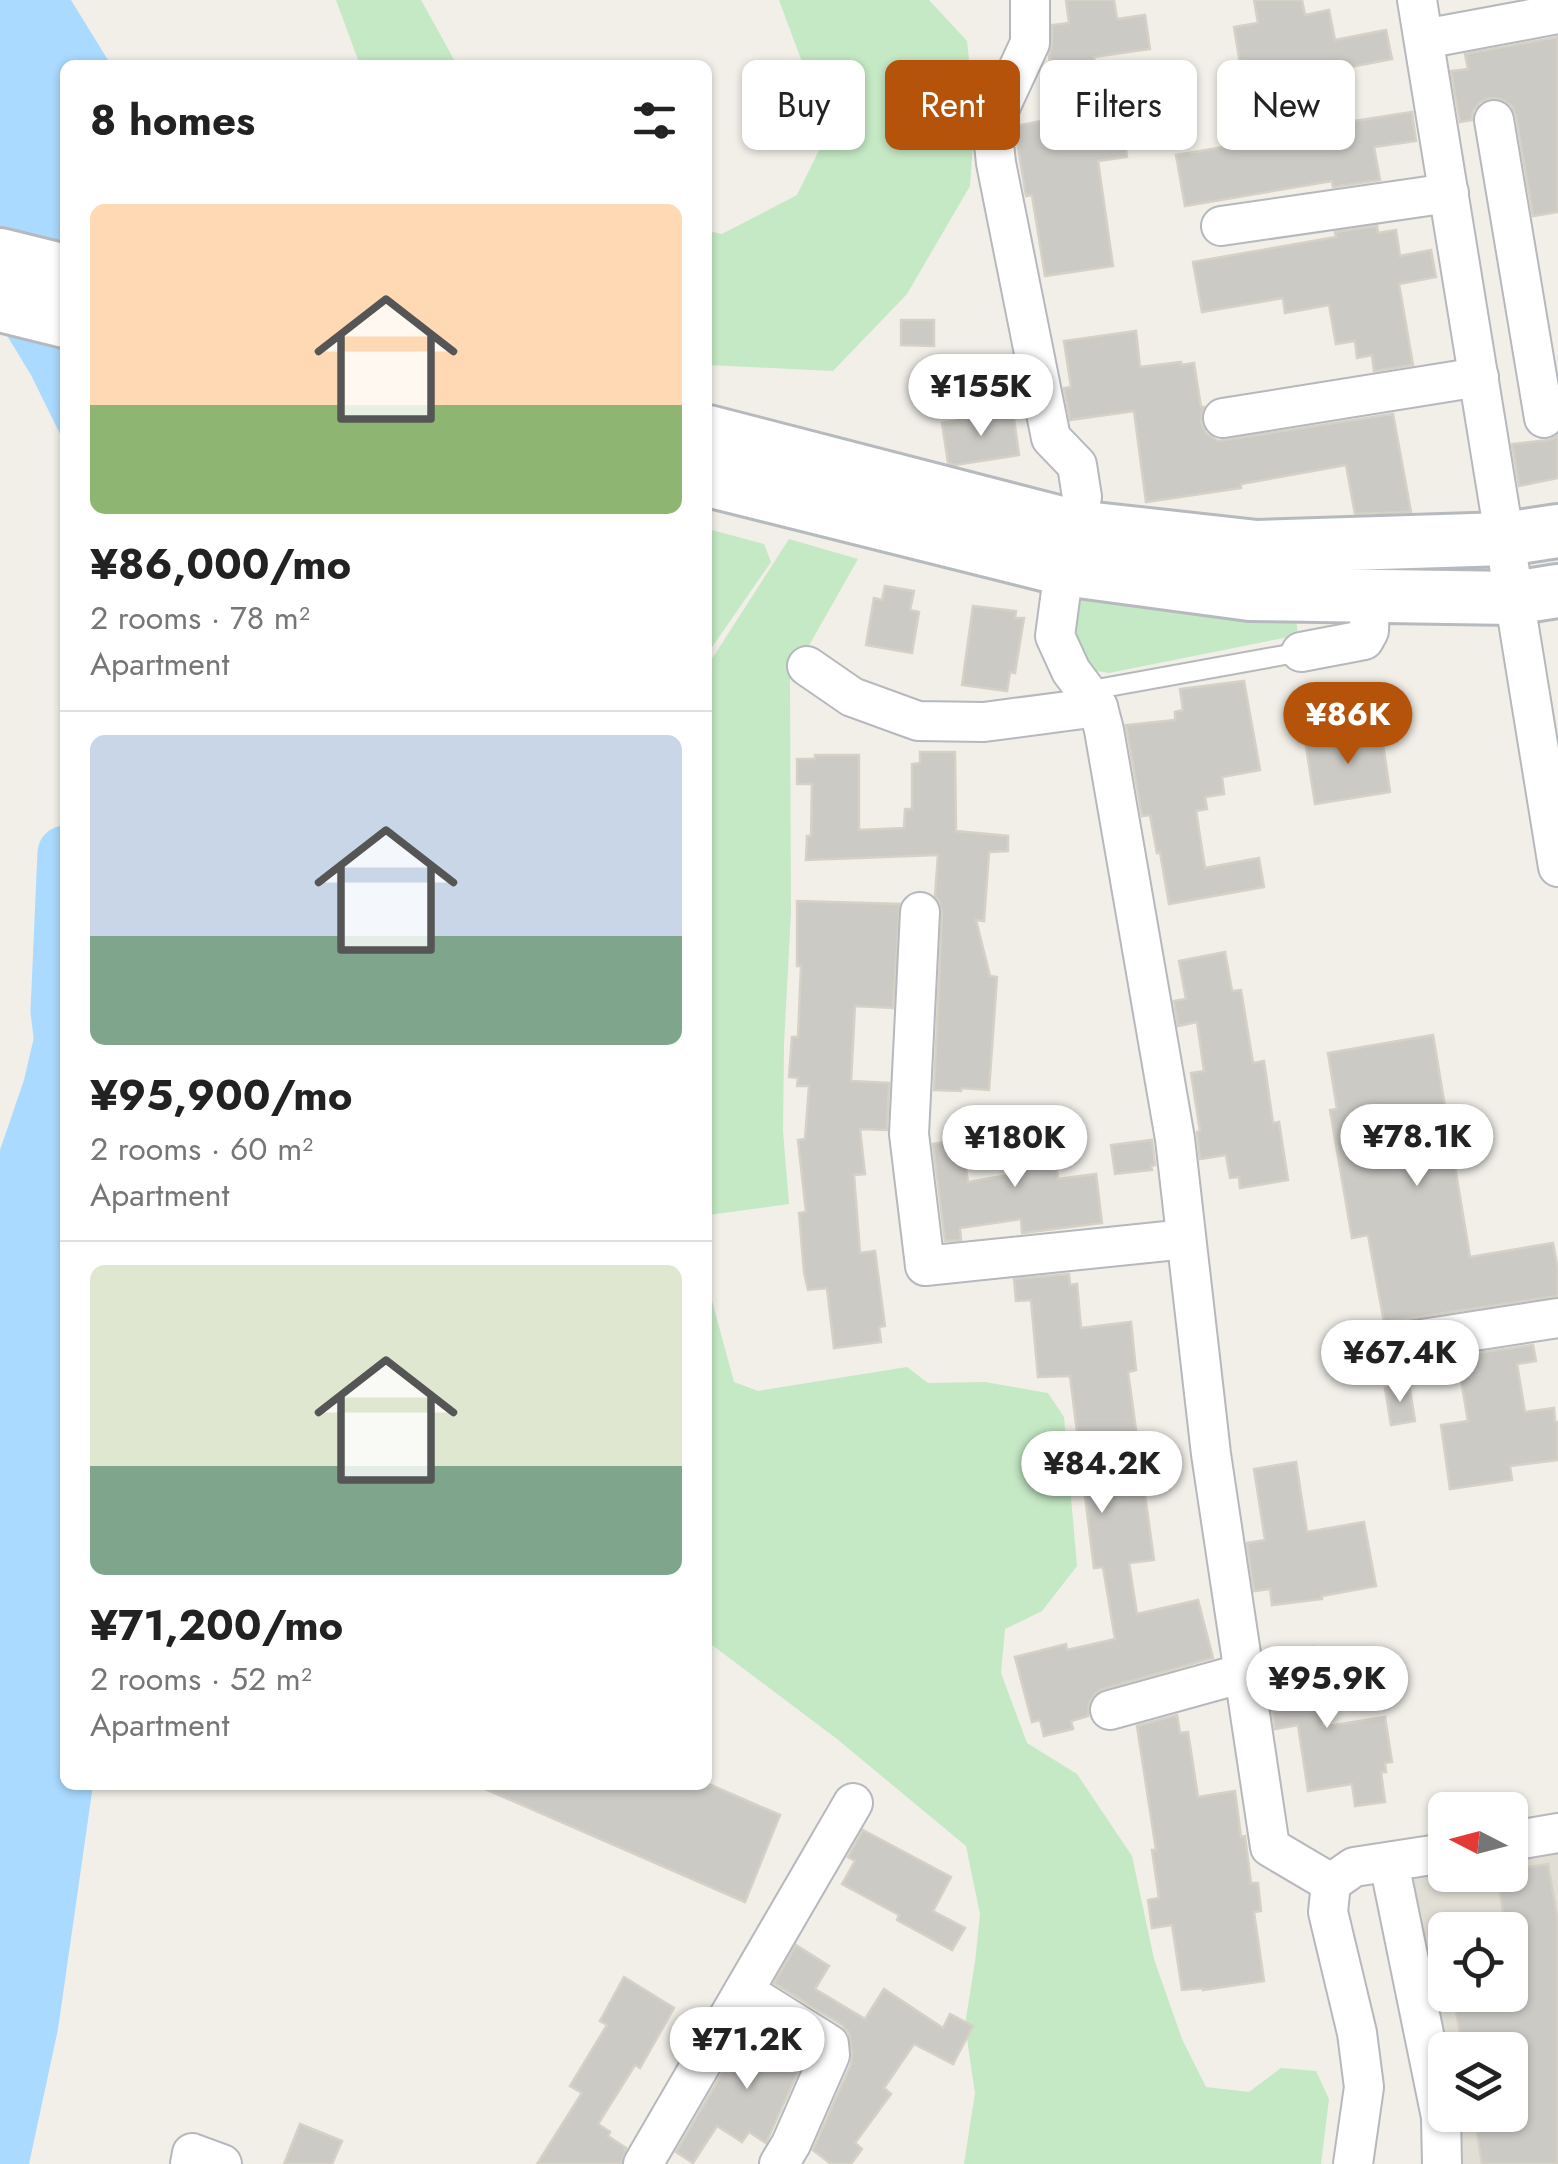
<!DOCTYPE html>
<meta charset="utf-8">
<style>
body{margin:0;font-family:Jost,sans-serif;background:#f6f6f6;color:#222;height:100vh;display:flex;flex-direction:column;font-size:38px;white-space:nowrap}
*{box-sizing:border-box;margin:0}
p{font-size:32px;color:#767676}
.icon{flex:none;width:55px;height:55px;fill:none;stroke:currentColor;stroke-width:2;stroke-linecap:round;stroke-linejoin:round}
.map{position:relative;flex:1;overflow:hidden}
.panel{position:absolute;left:60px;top:60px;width:652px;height:1730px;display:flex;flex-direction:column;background:#fff;border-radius:15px;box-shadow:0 2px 8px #0004}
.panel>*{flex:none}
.hud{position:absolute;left:742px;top:60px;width:665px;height:90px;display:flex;gap:20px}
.needle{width:65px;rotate:276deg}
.fabs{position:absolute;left:1428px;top:1792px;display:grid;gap:20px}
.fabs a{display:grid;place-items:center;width:100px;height:100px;border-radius:15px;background:#fff;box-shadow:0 2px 8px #0004;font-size:50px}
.price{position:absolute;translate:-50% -85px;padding:0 22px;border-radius:35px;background:#fff;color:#222;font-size:32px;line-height:65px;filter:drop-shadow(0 2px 5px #0008)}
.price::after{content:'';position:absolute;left:50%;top:60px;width:30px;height:22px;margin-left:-15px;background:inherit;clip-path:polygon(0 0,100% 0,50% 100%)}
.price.current{background:#b45309;color:#fff}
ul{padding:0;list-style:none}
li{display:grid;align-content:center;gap:20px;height:530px;padding:0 30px}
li+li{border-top:2px solid #e0e0e0}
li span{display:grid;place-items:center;height:310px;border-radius:15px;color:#555}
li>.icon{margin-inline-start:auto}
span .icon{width:180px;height:180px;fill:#fffc;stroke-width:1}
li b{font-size:42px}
h2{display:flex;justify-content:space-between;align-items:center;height:120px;padding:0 30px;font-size:42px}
.chip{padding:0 35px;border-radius:15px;background:#fff;box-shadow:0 2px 8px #0004;font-size:35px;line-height:90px}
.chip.current{background:#b45309;color:#fff}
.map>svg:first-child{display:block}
</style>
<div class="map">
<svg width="1558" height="2164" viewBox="0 0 1558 2164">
<rect width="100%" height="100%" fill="#f1efe8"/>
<!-- education -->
<path fill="#e1ded6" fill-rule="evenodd" d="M1558,1848V2164H1450L1448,2115H1510V2050H1445L1401,1893L1413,1870L1445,1865V1875H1510V1855ZM1445,1930H1510V1995H1445Z"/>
<!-- green -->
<g fill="#c5e8c5">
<path d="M336,0H421L457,65H360Z"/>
<path d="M779,0H929L967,41L975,114L970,186L907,294L833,371L708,365V231L722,234L797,195L828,132Z"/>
<path d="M708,529L764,544L771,562L708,653Z"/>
<path d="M789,539L858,559L790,679L791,912L784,1044L783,1131L789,1204L708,1215V665Z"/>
<path d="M1095,594L1296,619L1298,635L1109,673L1092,670L1074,634L1076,598Z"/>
<path d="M708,1286L734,1382L758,1391L907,1367L928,1383L985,1382L1048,1393L1064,1417L1077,1566L1042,1611L1005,1629L1001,1673L1027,1743L1077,1774L1132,1856L1154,1959L1182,2039L1206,2087L1249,2092L1281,2068L1316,2071L1329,2099L1321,2164H964L975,2093L965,2025L975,1962L980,1914L966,1846L837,1739L708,1642Z"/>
</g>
<!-- water -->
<g fill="#aadaff">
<path d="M0,0H71L111,65H65V444L31,375L0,324Z"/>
<path d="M65,905V1785H93L58,2029L29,2164H0V1150L24,1080Z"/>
</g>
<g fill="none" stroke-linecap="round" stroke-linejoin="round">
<!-- river -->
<path stroke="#aadaff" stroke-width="55" d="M65,853L58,1011L65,1067"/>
</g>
<!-- building -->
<g fill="#cccac5" stroke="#d6d1c6" stroke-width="2.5">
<path d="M1066,0H1114L1117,19L1145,15L1150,49L1094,57L1102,123L1122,120L1127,157L1098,161L1113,266L1045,276L1032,195L1026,196L1015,129L1016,126L1066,116L1059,62L1050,63L1049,56L1052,43V25L1069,23Z"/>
<path d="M1254,0H1302L1305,15L1329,10L1335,40L1386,30L1392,59L1340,69L1348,122L1412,112L1416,141L1374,147L1380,180L1333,187L1332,181L1185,206L1176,155L1253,142L1234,27L1258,23Z"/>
<path d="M1558,37V212L1533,216L1516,116L1512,106L1501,99L1489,98L1479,103L1473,111L1472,120L1460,122L1451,71L1468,69L1465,54Z"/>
<path d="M1377,226L1378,233L1396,230L1400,256L1431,250L1436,277L1399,284L1413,365L1374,371L1372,355L1357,358L1355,341L1336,344L1329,305L1285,313L1283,298L1202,312L1193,262L1336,237L1335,232Z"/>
<path d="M901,320H934V346L901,345Z"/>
<path d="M1136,331L1140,367L1181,362V365L1194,363L1201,407H1204L1201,422L1206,433L1218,441L1393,414L1411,512L1355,514L1346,465L1241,484V488L1146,502L1134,411L1070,420L1064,388L1071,387L1064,341Z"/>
<path d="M1013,412L1019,455L955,465L948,463L942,423Z"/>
<path d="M1558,436V478L1519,486L1512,444L1549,440Z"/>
<path d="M885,586L914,591L910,610L919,612L912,653L866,645L874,598L882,600Z"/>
<path d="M973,606L1016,611L1015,618H1024L1015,673L1010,672L1007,691L962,685Z"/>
<path d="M1244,681L1260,770L1222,777L1224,794L1205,797L1207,809L1196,811L1205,868L1259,858L1264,887L1169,904L1160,852L1157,853L1150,815L1142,816L1126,725L1175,720V712L1183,710L1180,689Z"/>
<path d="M1381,730L1390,792L1315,804L1306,746L1319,744L1318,739Z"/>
<path d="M920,752H955L956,831L1008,836V851L989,852L984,921L976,920L990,976L997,977L989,1090L961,1088V1091L934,1090L942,913L940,903L935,896L938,855L806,860L807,836H811L812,784H797V759H815V755H859V830L904,828L905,809H912V764L920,763Z"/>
<path d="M797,901L900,904L893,1008L855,1006L851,1081L889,1083L887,1130L860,1129L865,1174L854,1175L860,1253L875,1251L885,1326L879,1327L881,1342L834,1348L827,1288L808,1290L804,1272L799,1213L806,1212L798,1140L805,1139L809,1086H797L798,1078L789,1077L792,1037H798L801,966H797Z"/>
<path d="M1225,952L1232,991L1241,990L1253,1063L1264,1061L1273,1123L1279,1122L1288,1180L1240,1188L1239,1177L1230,1178L1226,1155L1200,1159L1197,1132L1200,1131L1191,1073L1204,1071L1197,1022L1178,1026L1174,1001L1186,999L1179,961Z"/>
<path d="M1433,1035L1470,1257L1553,1243L1558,1270V1296L1384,1322L1368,1235L1352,1238L1330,1110L1337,1109L1328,1053Z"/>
<path d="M1051,1125L1058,1179L1096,1174L1102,1223L1022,1233L1021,1219L960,1228L961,1240L945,1241L933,1144L961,1139L968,1182L1015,1174L1012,1157H1017L1013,1131Z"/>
<path d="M1152,1140L1155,1165L1151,1166L1152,1170L1115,1174L1111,1145Z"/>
<path d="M1069,1274L1070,1285L1077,1284L1081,1328L1131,1322L1136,1370L1128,1372L1154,1560L1129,1563L1137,1614L1198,1600L1213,1658L1103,1689L1095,1694L1089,1703L1088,1716L1071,1721L1073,1729L1044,1736L1040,1720L1032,1722L1015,1657L1066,1644L1067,1650L1115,1639L1103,1567L1094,1568L1070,1376L1038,1377L1031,1300L1016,1301L1014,1279Z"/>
<path d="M1533,1345L1536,1361L1517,1364L1525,1412L1554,1408L1555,1422H1558V1460L1510,1466L1512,1480L1450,1489L1441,1425L1468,1421L1457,1356Z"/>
<path d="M1409,1384L1415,1421L1391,1425L1385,1388Z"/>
<path d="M1296,1462L1307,1532L1364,1522L1376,1586L1322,1596V1599L1272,1605L1270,1589L1254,1591L1247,1543L1265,1540L1254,1469Z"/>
<path d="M1313,1647L1322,1727L1385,1717L1392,1762L1385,1763L1386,1772H1381L1385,1802L1355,1806L1352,1784L1308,1791L1298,1725L1275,1729L1264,1653Z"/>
<path d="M1177,1715L1180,1733L1188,1732L1198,1797L1235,1791L1241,1837L1245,1836L1251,1883H1258L1261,1911L1254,1912L1264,1981L1203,1990V1988L1182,1990L1172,1925L1152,1928L1148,1900L1159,1898L1152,1850H1156L1137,1726Z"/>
<path d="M476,1785H711L780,1815L745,1902Z"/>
<path d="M863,1830L951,1877L933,1911L965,1928L952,1950L897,1920L899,1915L842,1884L855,1861L848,1857Z"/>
<path d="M1548,1864L1558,1922V2164H1482L1474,2115H1510V2050H1463L1453,1995H1510V1930H1506L1497,1875H1510V1870Z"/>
<path d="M796,1945L829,1966L815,1989L865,2019L884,1989L943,2028L950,2014L973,2026L953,2064L914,2044L884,2088L891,2094L855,2143L862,2149L851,2164H831L813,2150L851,2064L852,2053L849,2033L842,2025L774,1983Z"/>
<path d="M624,1977L674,2008L640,2068L635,2065L598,2124L610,2132L608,2136L626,2148L621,2164H537L582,2093L570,2086L607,2025L600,2021Z"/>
<path d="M752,2022L805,2056L766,2143L749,2132L742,2142L717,2126L693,2163L676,2152Z"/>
<path d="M300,2124L342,2141L332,2164H284Z"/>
</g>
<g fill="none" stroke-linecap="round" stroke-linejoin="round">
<!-- lane casing -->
<g stroke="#b5b8bc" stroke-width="22">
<path id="lane" d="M1086,691L1301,652"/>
</g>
<!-- street casing -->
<g stroke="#b5b8bc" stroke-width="42">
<g id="street">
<path d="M1030,0V43L992,125L996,163L1051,438L1077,465L1082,497L1064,569L1055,636L1071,671L1098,707L1104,730L1175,1139L1211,1454L1270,1847L1331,1883"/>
<path d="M1417,0L1558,867"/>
<path d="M1424,39L1558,14"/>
<path d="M1494,120L1544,418"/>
<path d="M1221,226L1449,193"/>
<path d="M1223,418L1479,377"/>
<path d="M1301,652L1364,640L1369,631L1370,596"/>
<path d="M807,666L852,697L918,721L984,722L1098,707"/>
<path d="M920,912L909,1134L925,1266L1186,1239"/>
<path d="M1383,1345L1558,1318"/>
<path d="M1110,1710L1244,1673"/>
<path d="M1510,1841L1558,1833"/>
<path d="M1389,1863L1441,2117L1442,2164"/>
<path d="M744,1991L829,2044L830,2055L791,2144L779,2164"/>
<path d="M190,2164L192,2153L222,2164"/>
<path d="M643,2164L853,1803"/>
<path d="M1353,2164L1364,2087L1357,2033L1328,1912L1331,1883L1354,1867L1445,1853"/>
</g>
</g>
<!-- secondary casing -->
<g stroke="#b6babf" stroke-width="58">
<g id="secondary">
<path d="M0,255L65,271"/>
<path d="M0,305L65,321"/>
<path d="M708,432L1076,527L1257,547L1505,539L1558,531"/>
<path d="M708,480L1064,569L1250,594L1513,598L1558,591"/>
</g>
</g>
<!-- lane -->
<use href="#lane" stroke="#fff" stroke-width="18"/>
<!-- street -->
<use href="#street" stroke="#fff" stroke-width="38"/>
<!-- secondary -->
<use href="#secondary" stroke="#fff" stroke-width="52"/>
</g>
</svg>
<div class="fabs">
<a><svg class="needle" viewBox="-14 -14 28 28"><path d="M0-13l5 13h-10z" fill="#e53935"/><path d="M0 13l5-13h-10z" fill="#767676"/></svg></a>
<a><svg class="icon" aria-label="locate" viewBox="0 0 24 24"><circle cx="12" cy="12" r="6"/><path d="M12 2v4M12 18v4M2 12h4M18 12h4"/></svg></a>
<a><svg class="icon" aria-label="layers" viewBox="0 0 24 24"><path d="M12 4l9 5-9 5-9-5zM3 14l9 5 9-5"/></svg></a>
</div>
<b class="price" style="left:981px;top:439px">¥155K</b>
<b class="price current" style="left:1348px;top:767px">¥86K</b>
<b class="price" style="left:1417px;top:1189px">¥78.1K</b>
<b class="price" style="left:1015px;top:1190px">¥180K</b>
<b class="price" style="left:1400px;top:1405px">¥67.4K</b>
<b class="price" style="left:1102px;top:1516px">¥84.2K</b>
<b class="price" style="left:1327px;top:1731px">¥95.9K</b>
<b class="price" style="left:747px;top:2092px">¥71.2K</b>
<div class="hud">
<a class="chip">Buy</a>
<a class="chip current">Rent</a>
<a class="chip">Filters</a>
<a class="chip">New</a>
</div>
<section class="panel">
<h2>8 homes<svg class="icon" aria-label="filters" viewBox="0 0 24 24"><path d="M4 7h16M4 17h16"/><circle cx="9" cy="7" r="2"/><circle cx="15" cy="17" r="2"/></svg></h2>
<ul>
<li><span style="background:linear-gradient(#ffd9b3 65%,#8fb573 0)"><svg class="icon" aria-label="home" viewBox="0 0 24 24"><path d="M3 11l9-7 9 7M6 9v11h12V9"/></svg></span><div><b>¥86,000/mo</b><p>2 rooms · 78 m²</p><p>Apartment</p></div></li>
<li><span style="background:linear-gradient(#c9d6e8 65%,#7fa58c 0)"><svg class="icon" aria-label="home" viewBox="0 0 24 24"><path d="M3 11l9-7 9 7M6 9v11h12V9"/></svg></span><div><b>¥95,900/mo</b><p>2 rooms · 60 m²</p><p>Apartment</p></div></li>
<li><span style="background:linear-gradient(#dfe7d0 65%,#7fa58c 0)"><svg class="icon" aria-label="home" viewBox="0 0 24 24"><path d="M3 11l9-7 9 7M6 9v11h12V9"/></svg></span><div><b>¥71,200/mo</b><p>2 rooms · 52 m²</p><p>Apartment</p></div></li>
</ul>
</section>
</div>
